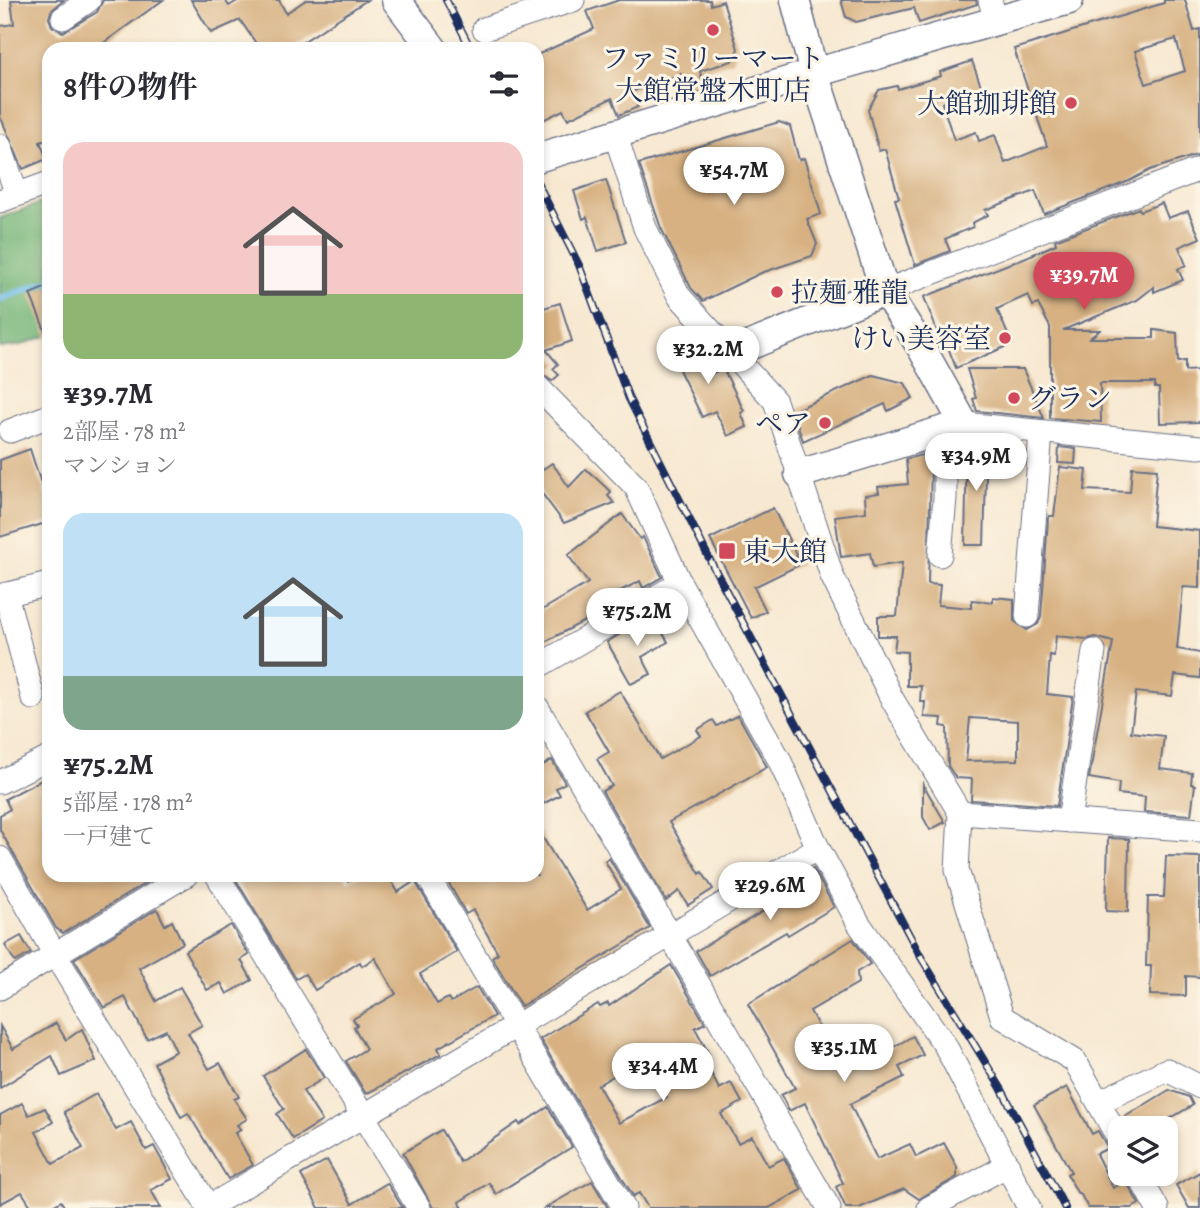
<!DOCTYPE html>
<html lang="ja">
<meta charset="utf-8">
<style>
body{margin:0;font-family:Alegreya,"Noto Serif JP",serif;background:#f7f7f7;color:#2b2b33;height:100vh;display:flex;flex-direction:column;font-size:26px;white-space:nowrap}
*{box-sizing:border-box;margin:0}
p{font-size:23px;color:#7c7c81}
.icon{flex:none;width:38px;height:38px;fill:none;stroke:currentColor;stroke-width:2;stroke-linecap:round;stroke-linejoin:round}
.map{position:relative;flex:1;overflow:hidden}
.sheet{position:absolute;left:42px;top:42px;width:502px;height:840px;display:flex;flex-direction:column;background:#fff;border-radius:21px;box-shadow:0 4px 10px #0003}
.sheet>*{flex:none}
.fabs{position:absolute;left:1108px;top:1116px;display:grid;gap:14px}
.fabs a{display:grid;place-items:center;width:70px;height:70px;border-radius:14px;background:#fff;box-shadow:0 4px 10px #0003;font-size:35px}
.price{position:absolute;translate:-50% -60px;padding:0 16px;border-radius:24px;background:#fff;color:#222;font-size:23px;line-height:46px;filter:drop-shadow(0 2px 4px #0008)}
.price::after{content:'';position:absolute;left:50%;top:42px;width:21px;height:16px;margin-left:-10px;background:inherit;clip-path:polygon(0 0,100% 0,50% 100%)}
.price.selected{background:#d1495b;color:#fff}
ul{padding:0;list-style:none}
li{display:grid;align-content:center;gap:14px;height:371px;padding:0 21px}
li span{display:grid;place-items:center;height:217px;border-radius:21px;color:#555}
li>.icon{margin-inline-start:auto}
span .icon{width:126px;height:126px;fill:#fffc;stroke-width:1}
li b{font-size:30px}
h2{display:flex;justify-content:space-between;align-items:center;height:84px;padding:0 21px;font-size:30px}
.map>svg:first-child{display:block}
</style>
<div class="map">
<svg width="1200" height="1208" viewBox="0 0 1200 1208">
<rect width="100%" height="100%" fill="#fcf5e5"/>
<filter id="ink" filterUnits="userSpaceOnUse"><feTurbulence type="fractalNoise" baseFrequency=".0143" numOctaves="2"/><feDisplacementMap in="SourceGraphic" scale="14" xChannelSelector="R" yChannelSelector="G"/><feConvolveMatrix kernelMatrix="1 2 1 2 8 2 1 2 1" color-interpolation-filters="sRGB"/></filter>
<filter id="wash" filterUnits="userSpaceOnUse"><feTurbulence type="fractalNoise" baseFrequency=".00686" numOctaves="4" result="noise"/><feDisplacementMap in="SourceGraphic" scale="28" xChannelSelector="R" yChannelSelector="G"/><feGaussianBlur stdDeviation="1.57" result="paint"/><feColorMatrix in="noise" values="0 0 0 0 0 0 0 0 0 0 0 0 0 0 0 0 0 1.4 0 .05"/><feComposite in="paint" operator="in"/></filter>
<g filter="url(#wash)">
<rect width="100%" height="100%" fill="#f7e8d1"/>
<!-- forest -->
<path fill="#72b477" stroke="#46726a" stroke-width="2" d="M49,200V335L21,345L0,348V218Z"/>
<g fill="none" stroke-linecap="round" stroke-linejoin="round">
<!-- stream -->
<path stroke="#71beeb" stroke-width="7" d="M0,299L49,281"/>
</g>
<g id="blocks">
<!-- building -->
<g fill="#d7b182" fill-rule="evenodd">
<path d="M11,0H64L51,11L49,18L52,26L63,32L97,12L103,0H163L95,49H49V139L40,142L47,159L23,169L0,116V26L14,24Z"/>
<path d="M191,0H225L229,6L239,0H279L286,13L306,0H367L292,49H260L240,20L211,33Z"/>
<path d="M619,0H710L711,5L723,1L738,49L732,61L700,71L703,84L685,88L681,74L631,92L638,107L619,115L612,98L568,119L563,110L537,123V55L594,29L587,11Z"/>
<path d="M841,0H976L977,4L919,23L914,8L856,22L846,17Z"/>
<path d="M1164,0H1185L1194,31L1200,29V154L1150,170L1129,181L1044,214L1035,191L985,210L988,215L972,223L973,227L945,239L950,251L915,265L895,199L899,198L885,149L879,151L868,110L879,90L897,86L898,89L941,76L940,72L972,61L982,89L942,103L954,140L976,132L979,141L995,135L1005,163L1047,146L1014,49L1164,3ZM1176,39L1185,71L1146,84L1135,51Z"/>
<path d="M779,122L790,126L799,160L804,158L821,214L807,219L817,244L812,256L761,273L703,301L691,288L661,228L639,164Z"/>
<path d="M606,180L626,242L598,251L587,217L583,219L574,191Z"/>
<path d="M1162,203L1168,218L1188,211L1200,238L1179,247L1186,265L1178,269L1183,280L1154,292V287L1137,300L1063,330H1100L1090,338H1154V330L1177,333L1178,362L1185,361V371L1200,370V422L1160,423L1159,388H1155V383H1100L1101,422L1050,418V327L1038,304L1033,306L1028,295L997,309L1012,344L956,368L946,342L942,344L924,297L1029,256L1056,244L1055,240L1139,208L1140,211Z"/>
<path d="M49,286V340L30,294Z"/>
<path d="M560,303L572,341L546,350L558,364L553,369L559,375L552,381L537,372V341L541,345L537,310Z"/>
<path d="M692,334L711,374L723,368L744,411L741,413L747,427L728,436L715,411L702,417L667,345Z"/>
<path d="M967,369H1023L1044,418L977,411L973,399L976,398Z"/>
<path d="M873,375L905,383L913,398L888,411L885,404L803,441L793,411Z"/>
<path d="M967,441H987L984,545H965Z"/>
<path d="M1059,447L1076,449L1075,464L1058,463Z"/>
<path d="M30,449L49,508V522L0,537V460Z"/>
<path d="M926,454L931,465L928,584L940,585L938,605L971,608L972,600L993,602V597L1014,599V621L1027,630L1038,624L1041,617L1048,519L1049,516H1054L1060,467L1087,470L1085,490L1130,492L1132,467L1157,469L1152,526L1200,531V588L1183,587L1177,649L1200,653V678L1175,675L1172,696L1136,692L1131,732L1164,736L1160,769L1192,773L1191,784L1195,785L1191,815L1144,812L1145,797L1118,794L1119,783L1089,778L1113,642L1095,637L1087,639L1056,636L1054,656L1050,655L1047,694L1073,697L1057,806L971,800L972,779L956,778L948,766L947,727L941,726L942,718L924,717L925,702H920L921,686H907V652L894,651L896,636H878V616H897L902,563L873,567L870,553L841,557L835,516L866,512L865,495L879,493L878,487L908,484L906,459ZM970,718L1018,721V760L966,761Z"/>
<path d="M552,463L569,487L586,469L611,492L608,496L614,503L564,523L537,487V473Z"/>
<path d="M773,508L801,564L754,587L766,611L751,618L710,539Z"/>
<path d="M622,514L640,539L643,537L662,577L643,588L640,581L608,597L613,606L537,646V613L588,583L568,555Z"/>
<path d="M652,615L668,642L642,657L651,674L631,684L607,642Z"/>
<path d="M620,691L660,759L701,736L697,730L713,720L717,726L738,715L767,767L669,822L700,874L702,872L713,889L688,905L679,891L666,901L602,791L612,786L597,759L609,752L585,711Z"/>
<path d="M537,759L542,766L552,760L565,783L556,788L560,795L537,807Z"/>
<path d="M49,776V875H159L63,933L56,928L0,830V815L10,809L5,799Z"/>
<path d="M923,784L945,822L930,830L923,817Z"/>
<path d="M537,828L587,910L621,889L605,861L609,858L650,928L521,1006L492,957L498,953L473,910L466,914L448,882L460,875H537Z"/>
<path d="M1108,838L1129,839L1128,912L1106,911Z"/>
<path d="M1166,856L1200,857V977L1186,976V996L1150,995L1151,966H1146L1148,897H1164Z"/>
<path d="M813,868L834,907L788,935L786,932L710,976L696,951L777,903L771,894Z"/>
<path d="M233,875H344L348,882L360,875H388L398,892L415,881L457,952L420,974L437,1004L448,998L451,1002L477,987L494,1016L438,1048L441,1054L366,1094L346,1061L366,1049L354,1027L357,1025L353,1019L396,994L375,958L362,966L360,962L315,990L305,974L296,979Z"/>
<path d="M157,909L165,925L172,921L183,943L139,968L156,1001L180,987L202,1025L188,1033L209,1069L220,1063L239,1097L234,1099L247,1119L237,1125L241,1130L235,1133L253,1165L228,1179L188,1113L181,1117L154,1063L176,1051L166,1030L147,1039L125,997L104,1008L74,959Z"/>
<path d="M231,925L249,955L241,960L252,980L227,994L221,983L207,990L185,951Z"/>
<path d="M21,936L31,953L15,962L5,945Z"/>
<path d="M853,939L870,964L857,972L858,983L810,1011L830,1048L842,1043L856,1068L913,1036L923,1055L899,1067L904,1077L850,1104L877,1159L910,1144L916,1157L944,1143L957,1167V1177L919,1199L904,1189L859,1208H846L836,1187L843,1183L805,1103L789,1111L781,1095L795,1088L748,1004Z"/>
<path d="M671,965L705,1023L695,1028L709,1054L703,1057L719,1089L731,1083L742,1102L721,1114L738,1143L752,1136L768,1166L784,1158L802,1190L769,1208H648L639,1193L633,1196L540,1039L598,1004L600,1007L608,1003L609,1006ZM647,1056L667,1097L619,1123L598,1085Z"/>
<path d="M56,1023L66,1040L82,1029L96,1061L61,1076L52,1056L0,1088V1026L13,1049Z"/>
<path d="M306,1049L324,1078L303,1091L322,1121L293,1139L277,1114L284,1109L263,1076Z"/>
<path d="M1067,1087L1092,1134L1098,1131L1108,1148L1096,1154L1113,1188L1126,1181L1139,1204L1132,1208H1088L1080,1193L1078,1194L1067,1174L1071,1172L1034,1105Z"/>
<path d="M1169,1090L1189,1097L1193,1105L1152,1129H1129L1123,1118Z"/>
<path d="M96,1094L116,1130L131,1122L146,1150L154,1146L172,1179L151,1190L161,1208H65L61,1201L49,1208H32L22,1192L0,1204V1115L22,1103L29,1115L45,1108L53,1122L36,1132L53,1164L83,1148L64,1112Z"/>
<path d="M548,1107L572,1147L496,1194L489,1183L459,1202L463,1208H433L403,1153L441,1130L460,1162L518,1122L520,1125Z"/>
<path d="M327,1160L352,1204L387,1183L403,1208H319L301,1175Z"/>
<path d="M1200,1172V1208H1189L1176,1185Z"/>
<path d="M592,1181L608,1208H545Z"/>
</g>
</g>
</g>
<g filter="url(#ink)">
<use href="#blocks" fill-opacity="0" stroke="#687086" stroke-width="2"/>
<g fill="none" stroke-linecap="round" stroke-linejoin="round">
<!-- minor casing -->
<g stroke="#687086" stroke-width="25">
<g id="minor">
<path d="M990,0L996,21"/>
<path d="M63,18L89,0"/>
<path d="M484,29L573,0"/>
<path d="M615,133L645,228L679,296L775,401L832,576L892,699L960,813L1200,830"/>
<path d="M0,146L17,195"/>
<path d="M0,201L49,183"/>
<path d="M885,291L1200,169"/>
<path d="M537,386L636,487L680,583L779,759L818,848L859,924L945,1045L1029,1208"/>
<path d="M964,424L1200,447"/>
<path d="M10,431L49,416"/>
<path d="M940,555L945,498V430"/>
<path d="M6,594L33,698"/>
<path d="M0,596L49,584"/>
<path d="M1027,616L1041,432"/>
<path d="M537,667L680,583"/>
<path d="M537,707L829,1208"/>
<path d="M0,782L49,758"/>
<path d="M960,813L957,870L1002,1017L1075,1061L1120,1141"/>
<path d="M1069,821L1094,651"/>
<path d="M0,858L54,953L209,1208"/>
<path d="M217,875L419,1208"/>
<path d="M427,875L624,1208"/>
<path d="M0,988L186,875"/>
<path d="M1099,1102L1167,1070L1200,1087"/>
<path d="M1138,1174L1157,1208"/>
<path d="M207,1208L818,848"/>
<path d="M929,1208L1008,1165"/>
</g>
</g>
<!-- tertiary casing -->
<g stroke="#687086" stroke-width="31">
<g id="tertiary">
<path d="M396,0L433,49"/>
<path d="M795,0L814,73L885,291L921,347L964,424L799,474"/>
<path d="M537,158L814,73L1069,0"/>
<path d="M733,352L885,291"/>
</g>
</g>
<!-- minor -->
<use href="#minor" stroke="#fff" stroke-width="23"/>
<!-- tertiary -->
<use href="#tertiary" stroke="#fff" stroke-width="28"/>
<!-- rail casing -->
<g stroke="#1b2f5e" stroke-width="8">
<g id="rail">
<path d="M446,0L471,49"/>
<path d="M537,182L579,265L629,399L714,568L922,959L1001,1088L1065,1208"/>
</g>
</g>
<!-- rail -->
<use href="#rail" stroke="#fcf5e5" stroke-width="5" stroke-dasharray="16" stroke-linecap="butt"/>
</g>
</g>
<!-- markers -->
<g fill="#d1495b" stroke="#fcf5e5" stroke-width="2.5">
<circle cx="713" cy="30" r="7"/>
<circle cx="1071" cy="103" r="7"/>
<circle cx="777" cy="292" r="7"/>
<circle cx="1005" cy="338" r="7"/>
<circle cx="1014" cy="398" r="7"/>
<circle cx="825" cy="423" r="7"/>
<rect x="718" y="542" width="18" height="18" rx="3.5"/>
</g>
<g text-anchor="middle" stroke-width="6" stroke-linejoin="round" paint-order="stroke">
<!-- poi labels -->
<g font-size="28" fill="#1b2f5e" stroke="#fcf5e5" text-anchor="end">
<text x="713" y="68" text-anchor="middle">ファミリーマート<tspan x="713" dy="32">大館常盤木町店</tspan></text>
<text x="1057" y="113">大館珈琲館</text>
<text x="791" y="302" text-anchor="start">拉麺 雅龍</text>
<text x="991" y="348">けい美容室</text>
<text x="1028" y="408" text-anchor="start">グラン</text>
<text x="811" y="433">ペア</text>
<text x="743" y="561" text-anchor="start">東大館</text>
</g>
</g>
</svg>
<div class="fabs">
<a><svg class="icon" aria-label="layers" viewBox="0 0 24 24"><path d="M12 4l9 5-9 5-9-5zM3 14l9 5 9-5"/></svg></a>
</div>
<b class="price" style="left:734px;top:207px">¥54.7M</b>
<b class="price selected" style="left:1084px;top:312px">¥39.7M</b>
<b class="price" style="left:708px;top:386px">¥32.2M</b>
<b class="price" style="left:976px;top:493px">¥34.9M</b>
<b class="price" style="left:637px;top:648px">¥75.2M</b>
<b class="price" style="left:770px;top:922px">¥29.6M</b>
<b class="price" style="left:844px;top:1084px">¥35.1M</b>
<b class="price" style="left:663px;top:1103px">¥34.4M</b>
<section class="sheet">
<h2>8件の物件<svg class="icon" aria-label="filters" viewBox="0 0 24 24"><path d="M4 7h16M4 17h16"/><circle cx="9" cy="7" r="2"/><circle cx="15" cy="17" r="2"/></svg></h2>
<ul>
<li><span style="background:linear-gradient(#f6c9c9 70%,#8fb573 0)"><svg class="icon" aria-label="home" viewBox="0 0 24 24"><path d="M3 11l9-7 9 7M6 9v11h12V9"/></svg></span><div><b>¥39.7M</b><p>2部屋 · 78 m²</p><p>マンション</p></div></li>
<li><span style="background:linear-gradient(#bfe0f5 75%,#7fa58c 0)"><svg class="icon" aria-label="home" viewBox="0 0 24 24"><path d="M3 11l9-7 9 7M6 9v11h12V9"/></svg></span><div><b>¥75.2M</b><p>5部屋 · 178 m²</p><p>一戸建て</p></div></li>
</ul>
</section>
</div>
